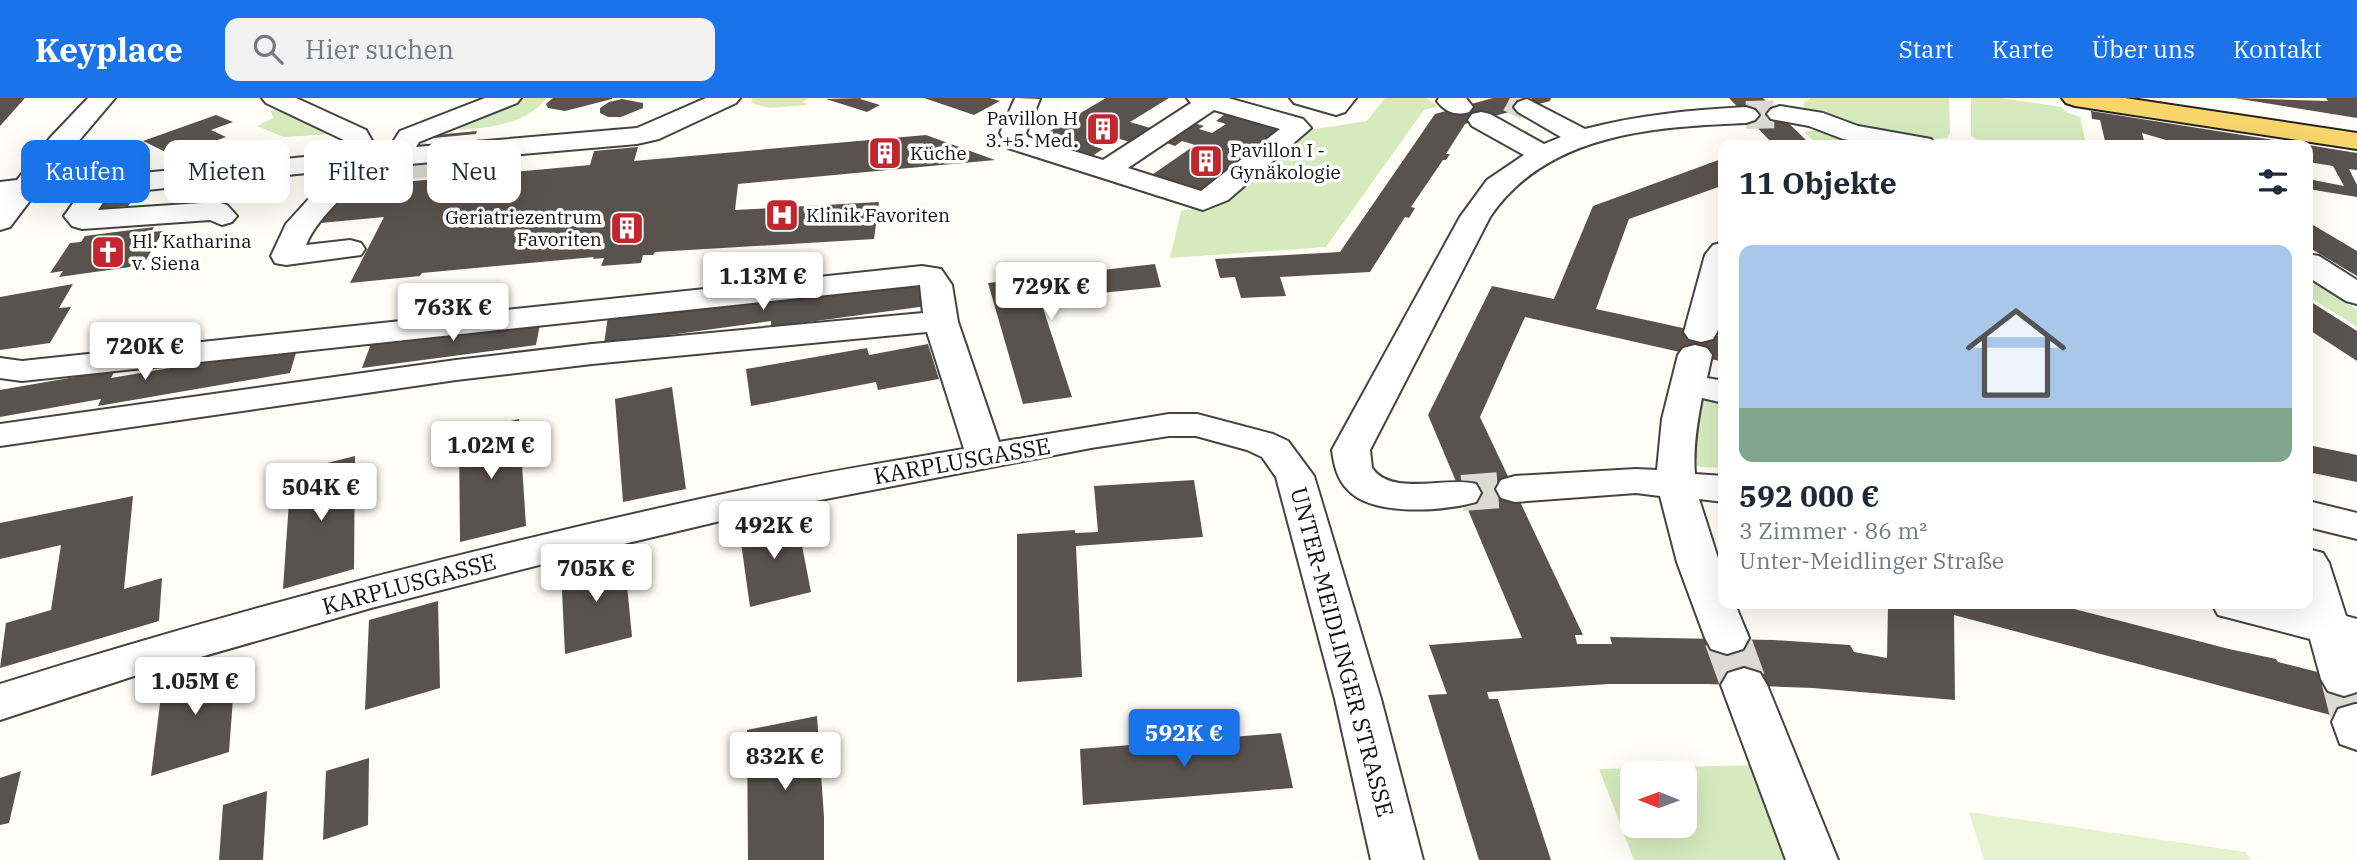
<!DOCTYPE html>
<html lang="de">
<meta charset="utf-8">
<style>
body{margin:0;font-family:"IBM Plex Serif",serif;background:#f2f2f3;color:#1f2937;height:100vh;display:flex;flex-direction:column;font-size:26px;white-space:nowrap}
*{box-sizing:border-box;margin:0}
p{font-size:23px;color:#747a83}
.icon{flex:none;width:38px;height:38px;fill:none;stroke:currentColor;stroke-width:2;stroke-linecap:round;stroke-linejoin:round}
.map{position:relative;flex:1;overflow:hidden}
.side{position:absolute;left:1718px;top:42px;width:595px;height:469px;display:flex;flex-direction:column;background:#fff;border-radius:14px;box-shadow:0 7px 28px #0002}
.side>*{flex:none}
.hud{position:absolute;left:21px;top:42px;width:665px;height:63px;display:flex;gap:14px}
.needle{width:46px;rotate:271deg}
.tools{position:absolute;left:1620px;top:663px;display:grid;gap:14px}
.tools a{display:grid;place-items:center;width:77px;height:77px;border-radius:14px;background:#fff;box-shadow:0 7px 28px #0002;font-size:35px}
.price{position:absolute;translate:-50% -60px;padding:0 16px;border-radius:7px;background:#fff;color:#222;font-size:23px;line-height:46px;filter:drop-shadow(0 2px 4px #0008)}
.price::after{content:'';position:absolute;left:50%;top:42px;width:21px;height:16px;margin-left:-10px;background:inherit;clip-path:polygon(0 0,100% 0,50% 100%)}
.price.current{background:#1a73e8;color:#fff}
ul{padding:0;list-style:none}
li{display:grid;align-content:center;gap:14px;height:371px;padding:0 21px}
li span{display:grid;place-items:center;height:217px;border-radius:14px;color:#555}
li>.icon{margin-inline-start:auto}
span .icon{width:126px;height:126px;fill:#fffc;stroke-width:1}
li b{font-size:30px}
h2{display:flex;justify-content:space-between;align-items:center;height:84px;padding:0 21px;font-size:30px}
.chip{padding:0 24px;border-radius:14px;background:#fff;box-shadow:0 7px 28px #0002;font-size:24px;line-height:63px}
.chip.current{background:#1a73e8;color:#fff}
header{display:flex;align-items:center;gap:42px;box-sizing:border-box;height:98px;padding:0 35px;background:#1a73e8;color:#fff}
header strong{font-size:33px}
nav{display:flex;gap:38px;margin-inline-start:auto;font-size:24px}
.search{width:490px;height:63px;background:#f2f2f3;display:flex;align-items:center;gap:18px;box-sizing:border-box;padding:0 24px;border-radius:14px;color:#747a83;font-size:26px}
.map>svg:first-child{display:block}
</style>
<header>
<strong>Keyplace</strong>
<div class="search"><svg class="icon" aria-label="search" viewBox="0 0 24 24"><circle cx="10" cy="10" r="6"/><path d="M15 15l6 6"/></svg>Hier suchen</div>
<nav><a>Start</a><a>Karte</a><a>Über uns</a><a>Kontakt</a></nav>
</header>
<div class="map">
<svg width="2357" height="762" viewBox="0 0 2357 762">
<rect width="100%" height="100%" fill="#fffdf5"/>
<!-- green -->
<g fill="#d5ebbd" fill-rule="evenodd">
<path d="M520,0H547C521,32 476,30 438,33Z"/>
<path d="M752,0H809L802,4L808,6L806,7L769,10L751,5Z"/>
<path d="M1385,0H1426L1438,8L1424,12L1326,149L1170,160L1181,113L1222,105L1309,32L1367,23Z"/>
<path d="M1810,0H1949L1950,35L1947,40L1933,41L1847,27L1823,14L1805,10L1803,6Z"/>
<path d="M1971,0H2002L2061,9L2068,15L2080,19L2086,47H1987L1971,38Z"/>
<path d="M282,9L332,36L284,39L257,28L273,20L271,13Z"/>
<path d="M1824,31L1853,43L1876,47H1818L1804,34Z"/>
<path d="M2308,179L2357,212V229L2308,198Z"/>
<path d="M1724,297V370L1701,369L1691,365L1696,300Z"/>
<path d="M1760,667L1794,762H1634L1599,671ZM1633,676H1685V728H1633Z"/>
</g>
<!-- pitch -->
<path fill="#e6f2cf" d="M1969,714L2246,754L2251,762H1984Z"/>
<!-- building -->
<g fill="#5a524d">
<path d="M0,0H25L0,28Z"/>
<path d="M553,0H612V1L565,13L548,10L546,6Z"/>
<path d="M862,0L860,1L880,7L867,14L826,1Z"/>
<path d="M924,0H990L1000,3L974,17Z"/>
<path d="M1106,0H1169L1130,24L1154,31L1133,45L1110,38L1093,48L1103,51L1089,60L1033,43Z"/>
<path d="M1493,0H1551L1550,3L1465,26L1446,56H1450L1446,62H1443L1411,109L1415,110L1409,120L1405,119L1370,174L1280,179L1286,198L1241,200L1235,179L1220,180L1215,161L1340,154L1435,16Z"/>
<path d="M1729,0H1763L1811,47H1767L1772,45Z"/>
<path d="M2234,0L2328,3L2326,0H2357V20Z"/>
<path d="M622,1L643,5V10L621,19H608L600,15V10L609,4Z"/>
<path d="M2091,13L2299,46V47H2209L2182,43L2183,47L2142,35L2145,47H2106L2100,22L2092,21Z"/>
<path d="M1228,14L1287,30L1198,95L1149,79L1195,47L1182,43L1175,48L1164,44L1194,25L1204,28L1199,31L1212,35L1226,26L1216,23Z"/>
<path d="M216,17L233,24L211,32L226,39L174,58L143,43Z"/>
<path d="M477,33L476,36L434,40L436,37Z"/>
<path d="M926,37L995,62L738,86L735,112L879,104L874,141L655,154L653,157H643L641,165L601,168L604,160L593,161L594,159L422,175L420,178L350,185L384,119L310,126L347,89L590,67L594,53L638,49L634,63Z"/>
<path d="M2308,47L2357,55V72L2349,71L2357,87V99L2308,91V81L2344,88L2333,68L2308,64Z"/>
<path d="M1724,60V87L1629,121L1596,211L1724,239V264L1525,219L1480,319L1583,537H1575L1577,546H1612L1610,539L1774,542L1850,547L1854,554L1887,560L1888,506H2055L2229,551L2276,561L2278,564L2357,584V624L1954,517L1955,602L1813,590L1707,586H1609L1487,594L1489,601H1498L1551,762H1479L1428,597L1447,596L1429,547L1522,540L1428,317L1492,188L1554,201L1593,108Z"/>
<path d="M141,92L128,108L98,111L112,94Z"/>
<path d="M2308,124L2357,153V178L2308,149Z"/>
<path d="M154,129L151,134L163,133L146,162L133,164L130,169L59,179L63,173L50,175L70,145L81,144L85,138Z"/>
<path d="M1155,166L1161,189L1040,201L1072,299L1023,306L988,185Z"/>
<path d="M922,184L927,208L771,229V223L604,246L608,218L770,198V203Z"/>
<path d="M73,186L59,210L71,209L50,245L0,252V199Z"/>
<path d="M2308,202L2357,233V263L2308,231Z"/>
<path d="M541,221L536,247L362,270L372,243Z"/>
<path d="M928,246L939,281L878,292L876,284L751,308L746,271L867,250L869,257Z"/>
<path d="M298,248L290,275L98,308L101,301L0,319V292L115,272L111,280Z"/>
<path d="M672,289L686,391L623,404L615,301Z"/>
<path d="M519,321L526,428L460,444L459,334Z"/>
<path d="M2308,347L2357,357V384L2308,374Z"/>
<path d="M355,358L354,471L283,491L291,374Z"/>
<path d="M1194,382L1203,439L1076,448L1082,579L1017,584V436L1075,432V435L1098,434L1094,388Z"/>
<path d="M133,398L124,491L162,480L159,523L0,570L6,525L51,512L61,447L0,461V425Z"/>
<path d="M796,417L811,494L750,509L739,430Z"/>
<path d="M624,456L632,539L565,556L561,472Z"/>
<path d="M438,503L440,590L365,612L369,522Z"/>
<path d="M236,560L229,654L151,678L163,581Z"/>
<path d="M817,618L824,719V762H748L747,632Z"/>
<path d="M1281,635L1293,690L1083,707L1080,651Z"/>
<path d="M369,660L368,727L323,742L326,673Z"/>
<path d="M21,673L9,725L0,727V680Z"/>
<path d="M267,693L263,762H219L223,707Z"/>
</g>
<g fill="none" stroke-linecap="round" stroke-linejoin="round">
<!-- minor-tunnel-far2 -->
<g stroke="#dbdad3" stroke-width="28" stroke-dasharray="28 14" stroke-linecap="butt">
<path d="M1510,0L1527,9"/>
<path d="M1746,17L1780,16"/>
<path d="M323,73L423,66L433,49L397,52"/>
</g>
<!-- minor-tunnel-far1 -->
<path stroke="#dbdad3" stroke-width="36" stroke-dasharray="36 18" stroke-linecap="butt" d="M1462,395L1515,391"/>
<!-- minor-tunnel -->
<g stroke="#dbdad3" stroke-width="46" stroke-dasharray="46 23" stroke-linecap="butt">
<path d="M1727,540L1744,587"/>
<path d="M2344,581L2355,624"/>
</g>
<!-- minor casing -->
<g stroke="#444" stroke-width="4">
<g id="minor">
<path d="M88,0H115L50,77L63,75L73,77L75,81L92,80L345,55L349,48L346,43L266,5L262,0H296L366,32L375,48L373,52L399,50L393,44L400,33L485,0H521L517,5L419,44L416,49L637,30L706,0H740L736,5L659,41L637,46L364,70C349,98 318,117 306,147L350,142L361,145L365,151L361,157L286,167L275,165L271,158L286,126L335,72L109,96L98,112L217,104L227,107L237,118L232,124L222,127L210,122L82,131L72,128L64,118L79,97L35,96L10,129L0,132V84L17,82L50,40Z"/>
<path d="M1015,0L1040,1L1026,35L1028,39L1103,62L1191,5L1187,0H1228L1303,21L1311,30L1228,102L1203,112L1008,50L1000,35ZM1214,12L1280,31L1201,93L1128,70Z"/>
<path d="M1290,0H1356L1345,14L1336,17L1294,5Z"/>
<path d="M1439,0H1466L1473,9L1469,14C1456,18 1445,14 1437,3Z"/>
<path d="M1527,1L1585,31C1638,17 1691,12 1746,9L1755,12L1759,17L1755,22L1746,25C1653,29 1547,35 1490,119L1370,352L1372,370C1392,399 1446,378 1476,386L1481,395L1476,404C1444,413 1373,419 1348,392C1337,381 1334,367 1332,352L1460,119L1487,82L1524,57L1472,28L1468,22L1472,16L1481,14L1490,16L1544,46L1561,39L1518,14L1514,9L1518,4Z"/>
<path d="M1780,8L1823,15L1858,28L1931,41L1935,47H1877L1843,41L1809,28L1771,21L1767,16L1771,11Z"/>
<path d="M1724,144C1724,174 1731,215 1713,241L1701,244L1689,241L1684,234L1705,157L1713,147Z"/>
<path d="M2308,156L2319,158L2357,182V206L2346,203L2308,179Z"/>
<path d="M922,168L941,171L952,187L958,224L999,344L1169,316H1197L1273,336L1288,343L1314,378L1381,601L1423,762H1371L1335,601L1276,379L1262,359L1247,352L1196,338H1169L1091,350L758,414L586,455L371,510L131,579L0,622V586C248,508 501,443 756,389C824,374 894,363 964,351L927,234L592,266L456,282L0,348V326L456,262L592,246L923,215L920,187L22,283L0,280V260L22,263Z"/>
<path d="M1695,247L1707,250L1712,257L1707,280L1724,283V305L1702,300C1697,325 1693,350 1695,376L1724,378V404L1699,401L1724,479V506H1735L1749,540L1743,551L1727,556L1711,551L1705,540L1677,464L1660,398L1636,395L1515,404L1501,400L1496,391L1501,382L1515,378L1636,371L1657,372L1662,321L1678,257L1683,250Z"/>
<path d="M2308,403L2357,415V441L2308,429Z"/>
<path d="M2308,451L2323,455L2329,465L2346,518L2357,521V594L2344,598L2328,593L2321,581L2310,541L2218,517L2212,506H2308Z"/>
<path d="M1744,570L1760,575L1767,587L1838,762H1786L1721,587L1728,575Z"/>
<path d="M2355,606H2357V652L2340,646L2332,624L2338,611Z"/>
</g>
</g>
<!-- major casing -->
<g stroke="#222" stroke-width="4">
<path id="major" d="M2062,0H2125L2357,35V51L2075,8L2066,5Z"/>
</g>
<!-- minor -->
<use href="#minor" fill="#fff" fill-rule="evenodd"/>
<!-- major -->
<use href="#major" fill="#f9d66b" fill-rule="evenodd"/>
</g>
<!-- icons -->
<defs>
<g id="building-square" transform="scale(1.75)"><rect x="-9" y="-9" width="18" height="18" rx="4" fill="#c4262e" stroke="#fff"/><path d="M-4-6H4V6H1V3H-1V6H-4ZM-2.5-4.3h1.7v1.8h-1.7ZM.8-4.3h1.7v1.8H.8ZM-2.5-1h1.7V.8h-1.7ZM.8-1h1.7V.8H.8Z" fill="#fff"/></g>
<g id="hospital-square" transform="scale(1.75)"><rect x="-9" y="-9" width="18" height="18" rx="4" fill="#c4262e" stroke="#fff"/><path d="M-5-5h3v3.5h4V-5h3V5h-3V1.5h-4V5h-3Z" fill="#fff"/></g>
<g id="church-square" transform="scale(1.75)"><rect x="-9" y="-9" width="18" height="18" rx="4" fill="#c4262e" stroke="#fff"/><path d="M-1.2-6h2.4v3.5h3.3v2.4h-3.3V6h-2.4V-.1h-3.3v-2.4h3.3Z" fill="#fff"/></g>
</defs>
<g fill-rule="evenodd">
<use href="#building-square" x="1103" y="31"/>
<use href="#building-square" x="885" y="55"/>
<use href="#building-square" x="1206" y="63"/>
<use href="#hospital-square" x="782" y="117"/>
<use href="#building-square" x="627" y="130"/>
<use href="#church-square" x="108" y="154"/>
</g>
<g text-anchor="middle" stroke-width="7" stroke-linejoin="round" paint-order="stroke">
<!-- far-poi labels -->
<g font-size="19" fill="#111" stroke="#fff" text-anchor="start">
<text x="1078" y="27" text-anchor="end">Pavillon H<tspan x="1078" dy="22">3.+5. Med.</tspan></text>
<text x="1230" y="59">Pavillon I -<tspan x="1230" dy="22">Gynäkologie</tspan></text>
<text x="910" y="62">Küche</text>
<text x="806" y="124">Klinik Favoriten</text>
<text x="602" y="126" text-anchor="end">Geriatriezentrum<tspan x="602" dy="22">Favoriten</tspan></text>
<text x="132" y="150">Hl. Katharina<tspan x="132" dy="22">v. Siena</tspan></text>
</g>
<!-- street labels -->
<g font-size="23" fill="#111" stroke="#fff">
<text transform="translate(962 363) rotate(-10)" y="8">KARPLUSGASSE</text>
<text transform="translate(409 486) rotate(-15)" y="8">KARPLUSGASSE</text>
<text transform="translate(1342 554) rotate(75)" y="8">UNTER-MEIDLINGER STRASSE</text>
</g>
</g>
</svg>
<div class="tools">
<a><svg class="needle" viewBox="-14 -14 28 28"><path d="M0-13l5 13h-10z" fill="#e53935"/><path d="M0 13l5-13h-10z" fill="#747a83"/></svg></a>
</div>
<b class="price" style="left:763px;top:214px">1.13M €</b>
<b class="price" style="left:1051px;top:224px">729K €</b>
<b class="price" style="left:453px;top:245px">763K €</b>
<b class="price" style="left:145px;top:284px">720K €</b>
<b class="price" style="left:491px;top:383px">1.02M €</b>
<b class="price" style="left:321px;top:425px">504K €</b>
<b class="price" style="left:774px;top:463px">492K €</b>
<b class="price" style="left:596px;top:506px">705K €</b>
<b class="price" style="left:195px;top:619px">1.05M €</b>
<b class="price current" style="left:1184px;top:671px">592K €</b>
<b class="price" style="left:785px;top:694px">832K €</b>
<div class="hud">
<a class="chip current">Kaufen</a>
<a class="chip">Mieten</a>
<a class="chip">Filter</a>
<a class="chip">Neu</a>
</div>
<section class="side">
<h2>11 Objekte<svg class="icon" aria-label="filters" viewBox="0 0 24 24"><path d="M4 7h16M4 17h16"/><circle cx="9" cy="7" r="2"/><circle cx="15" cy="17" r="2"/></svg></h2>
<ul>
<li><span style="background:linear-gradient(#a9c7e8 75%,#7fa58c 0)"><svg class="icon" aria-label="home" viewBox="0 0 24 24"><path d="M3 11l9-7 9 7M6 9v11h12V9"/></svg></span><div><b>592 000 €</b><p>3 Zimmer · 86 m²</p><p>Unter-Meidlinger Straße</p></div></li>
</ul>
</section>
</div>
